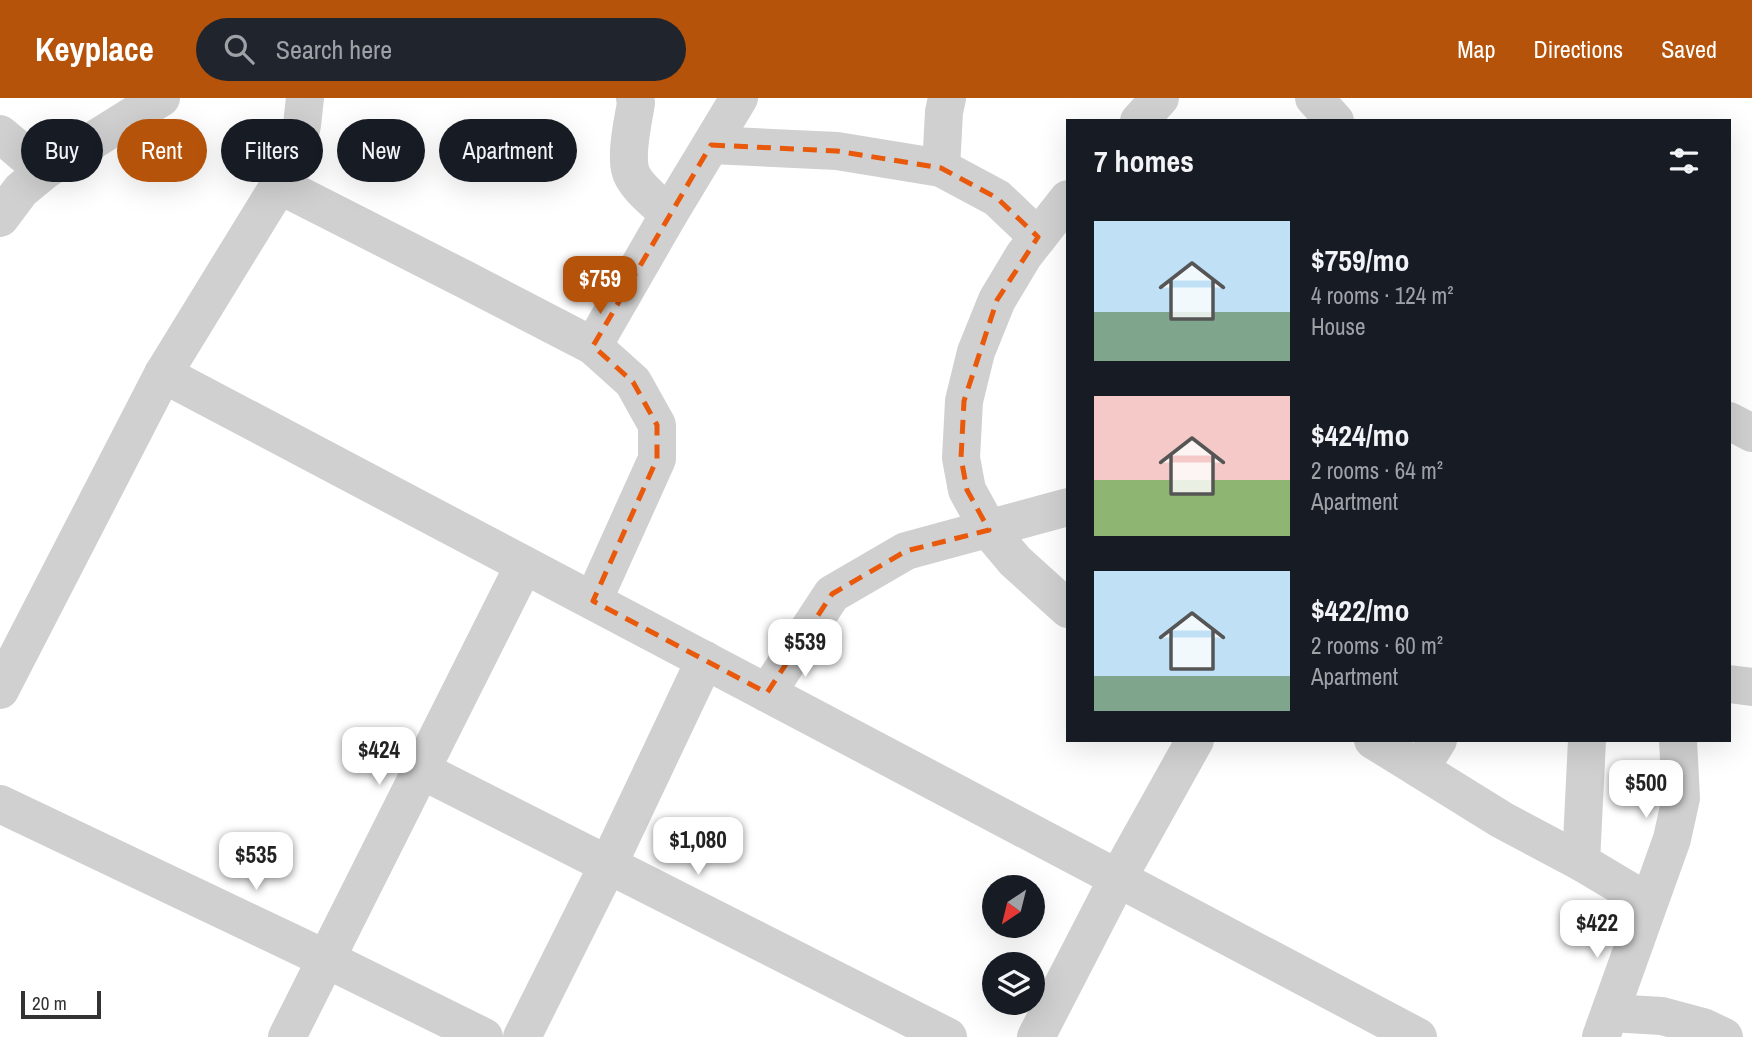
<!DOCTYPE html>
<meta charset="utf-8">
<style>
body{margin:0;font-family:"Archivo Narrow",sans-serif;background:#20242c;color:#f1f3f6;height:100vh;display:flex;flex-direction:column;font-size:26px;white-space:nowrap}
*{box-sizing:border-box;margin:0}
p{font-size:23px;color:#9ea1a6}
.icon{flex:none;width:38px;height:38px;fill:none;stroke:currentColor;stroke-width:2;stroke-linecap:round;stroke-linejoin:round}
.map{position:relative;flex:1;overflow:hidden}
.details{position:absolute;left:1066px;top:21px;width:665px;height:623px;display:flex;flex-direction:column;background:#171b24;border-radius:0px;box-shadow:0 7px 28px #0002}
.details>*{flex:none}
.guide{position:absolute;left:21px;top:21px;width:665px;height:63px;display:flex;gap:14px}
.needle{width:46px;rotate:215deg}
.tools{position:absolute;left:982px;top:777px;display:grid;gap:14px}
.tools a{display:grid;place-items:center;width:63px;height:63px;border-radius:50%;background:#171b24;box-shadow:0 7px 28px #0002;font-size:35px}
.scale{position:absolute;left:21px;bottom:18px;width:80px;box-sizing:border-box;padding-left:7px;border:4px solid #333;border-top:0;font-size:19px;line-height:24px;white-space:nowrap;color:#333;-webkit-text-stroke:5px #fff;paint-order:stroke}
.price{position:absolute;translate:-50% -60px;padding:0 16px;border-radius:14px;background:#fff;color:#222;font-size:23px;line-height:46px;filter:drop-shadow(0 2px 4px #0008)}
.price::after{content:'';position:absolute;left:50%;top:42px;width:21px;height:16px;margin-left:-10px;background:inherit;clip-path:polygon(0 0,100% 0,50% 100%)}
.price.on{background:#b45309;color:#fff}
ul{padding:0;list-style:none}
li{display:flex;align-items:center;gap:21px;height:175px;padding:0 28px}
li span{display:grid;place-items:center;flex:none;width:196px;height:140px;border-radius:0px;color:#555}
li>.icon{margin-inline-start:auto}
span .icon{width:84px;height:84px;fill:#fffc;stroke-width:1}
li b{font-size:30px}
h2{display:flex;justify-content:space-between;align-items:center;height:84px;padding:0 28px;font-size:30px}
.pill{padding:0 24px;border-radius:32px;background:#171b24;box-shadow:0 7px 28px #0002;font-size:24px;line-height:63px}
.pill.on{background:#b45309;color:#fff}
header{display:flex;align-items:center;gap:42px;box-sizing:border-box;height:98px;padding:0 35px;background:#b45309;color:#fff}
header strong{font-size:33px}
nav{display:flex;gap:38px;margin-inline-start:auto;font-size:24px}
.search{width:490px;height:63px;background:#20242c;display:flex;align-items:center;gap:18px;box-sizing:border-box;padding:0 24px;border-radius:38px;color:#9ea1a6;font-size:26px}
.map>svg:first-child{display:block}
</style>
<header>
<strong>Keyplace</strong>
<div class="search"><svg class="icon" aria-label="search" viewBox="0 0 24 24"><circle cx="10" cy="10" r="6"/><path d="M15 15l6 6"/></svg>Search here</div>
<nav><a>Map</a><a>Directions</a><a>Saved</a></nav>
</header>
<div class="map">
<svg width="1752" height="939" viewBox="0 0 1752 939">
<rect width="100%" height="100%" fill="#fff"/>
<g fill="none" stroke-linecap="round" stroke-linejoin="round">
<!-- minor -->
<g stroke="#d0d0d0" stroke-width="38">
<path d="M635,0L636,5C633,23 626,54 630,71C633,87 657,105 669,116"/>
<path d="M1314,0L1335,23"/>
<path d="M1139,23L1160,0"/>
<path d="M0,36L44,73"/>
<path d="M711,47L837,53L941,70L997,100L1038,139"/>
<path d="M941,70L944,14L947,0"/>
<path d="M279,87L464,181L593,248L633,284L657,327V361L593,503"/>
<path d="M1068,101L1024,157L997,202L976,254L964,303L961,360L967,392L989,432L1015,463L1068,511"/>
<path d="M0,120L21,92L44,73L161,0"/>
<path d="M593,248L669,116L739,0"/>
<path d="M163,276L1418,939"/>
<path d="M1729,323L1752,335"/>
<path d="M1729,586L1752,589"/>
<path d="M0,592L163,276L279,87L295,58L302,27L305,0"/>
<path d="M767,595L832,496L906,453L1068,409"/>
<path d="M1373,642L1502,722L1581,764L1648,804"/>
<path d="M1420,671L1438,642"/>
<path d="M421,672L948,939"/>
<path d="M0,706L326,861L484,939"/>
<path d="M1581,764L1587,642"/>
<path d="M1610,915L1662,918L1703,929L1724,939"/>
<path d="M287,939L524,467"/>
<path d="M522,939L608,767L705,562"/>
<path d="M1036,939L1118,780L1195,642"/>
<path d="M1601,939L1672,741L1681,700L1678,642"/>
</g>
</g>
<!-- marked area -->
<path fill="none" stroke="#e8590c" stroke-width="5" stroke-dasharray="14 9" stroke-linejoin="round" d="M711,47L837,53L941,70L997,100L1038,139L997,202L964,303L961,360L967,392L989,432L906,453L832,496L767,595L593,503L657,361V327L633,284L593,248Z"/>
</svg>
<div class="tools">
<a><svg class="needle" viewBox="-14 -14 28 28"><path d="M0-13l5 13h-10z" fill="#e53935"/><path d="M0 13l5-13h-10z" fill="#9ea1a6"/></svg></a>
<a><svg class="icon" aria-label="layers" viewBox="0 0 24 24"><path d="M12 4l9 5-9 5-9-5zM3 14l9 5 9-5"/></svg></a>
</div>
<div class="scale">20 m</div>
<b class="price on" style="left:600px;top:218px">$759</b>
<b class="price" style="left:805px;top:581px">$539</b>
<b class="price" style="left:379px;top:689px">$424</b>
<b class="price" style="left:1646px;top:722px">$500</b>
<b class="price" style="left:698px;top:779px">$1,080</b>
<b class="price" style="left:256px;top:794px">$535</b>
<b class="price" style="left:1597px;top:862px">$422</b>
<div class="guide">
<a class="pill">Buy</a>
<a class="pill on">Rent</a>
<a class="pill">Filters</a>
<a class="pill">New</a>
<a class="pill">Apartment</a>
</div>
<section class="details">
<h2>7 homes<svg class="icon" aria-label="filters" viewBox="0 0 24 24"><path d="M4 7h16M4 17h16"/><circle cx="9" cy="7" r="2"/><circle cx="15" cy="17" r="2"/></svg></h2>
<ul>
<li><span style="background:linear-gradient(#bfe0f5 65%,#7fa58c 0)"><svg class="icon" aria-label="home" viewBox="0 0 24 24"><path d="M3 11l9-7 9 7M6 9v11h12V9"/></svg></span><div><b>$759/mo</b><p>4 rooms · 124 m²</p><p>House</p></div></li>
<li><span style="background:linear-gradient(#f6c9c9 60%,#8fb573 0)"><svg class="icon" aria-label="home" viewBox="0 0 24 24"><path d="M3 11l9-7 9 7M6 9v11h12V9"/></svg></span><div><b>$424/mo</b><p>2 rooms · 64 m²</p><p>Apartment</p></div></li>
<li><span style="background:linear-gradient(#bfe0f5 75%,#7fa58c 0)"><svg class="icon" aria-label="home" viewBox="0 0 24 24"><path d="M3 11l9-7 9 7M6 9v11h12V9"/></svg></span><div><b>$422/mo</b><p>2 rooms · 60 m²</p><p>Apartment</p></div></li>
</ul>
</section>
</div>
